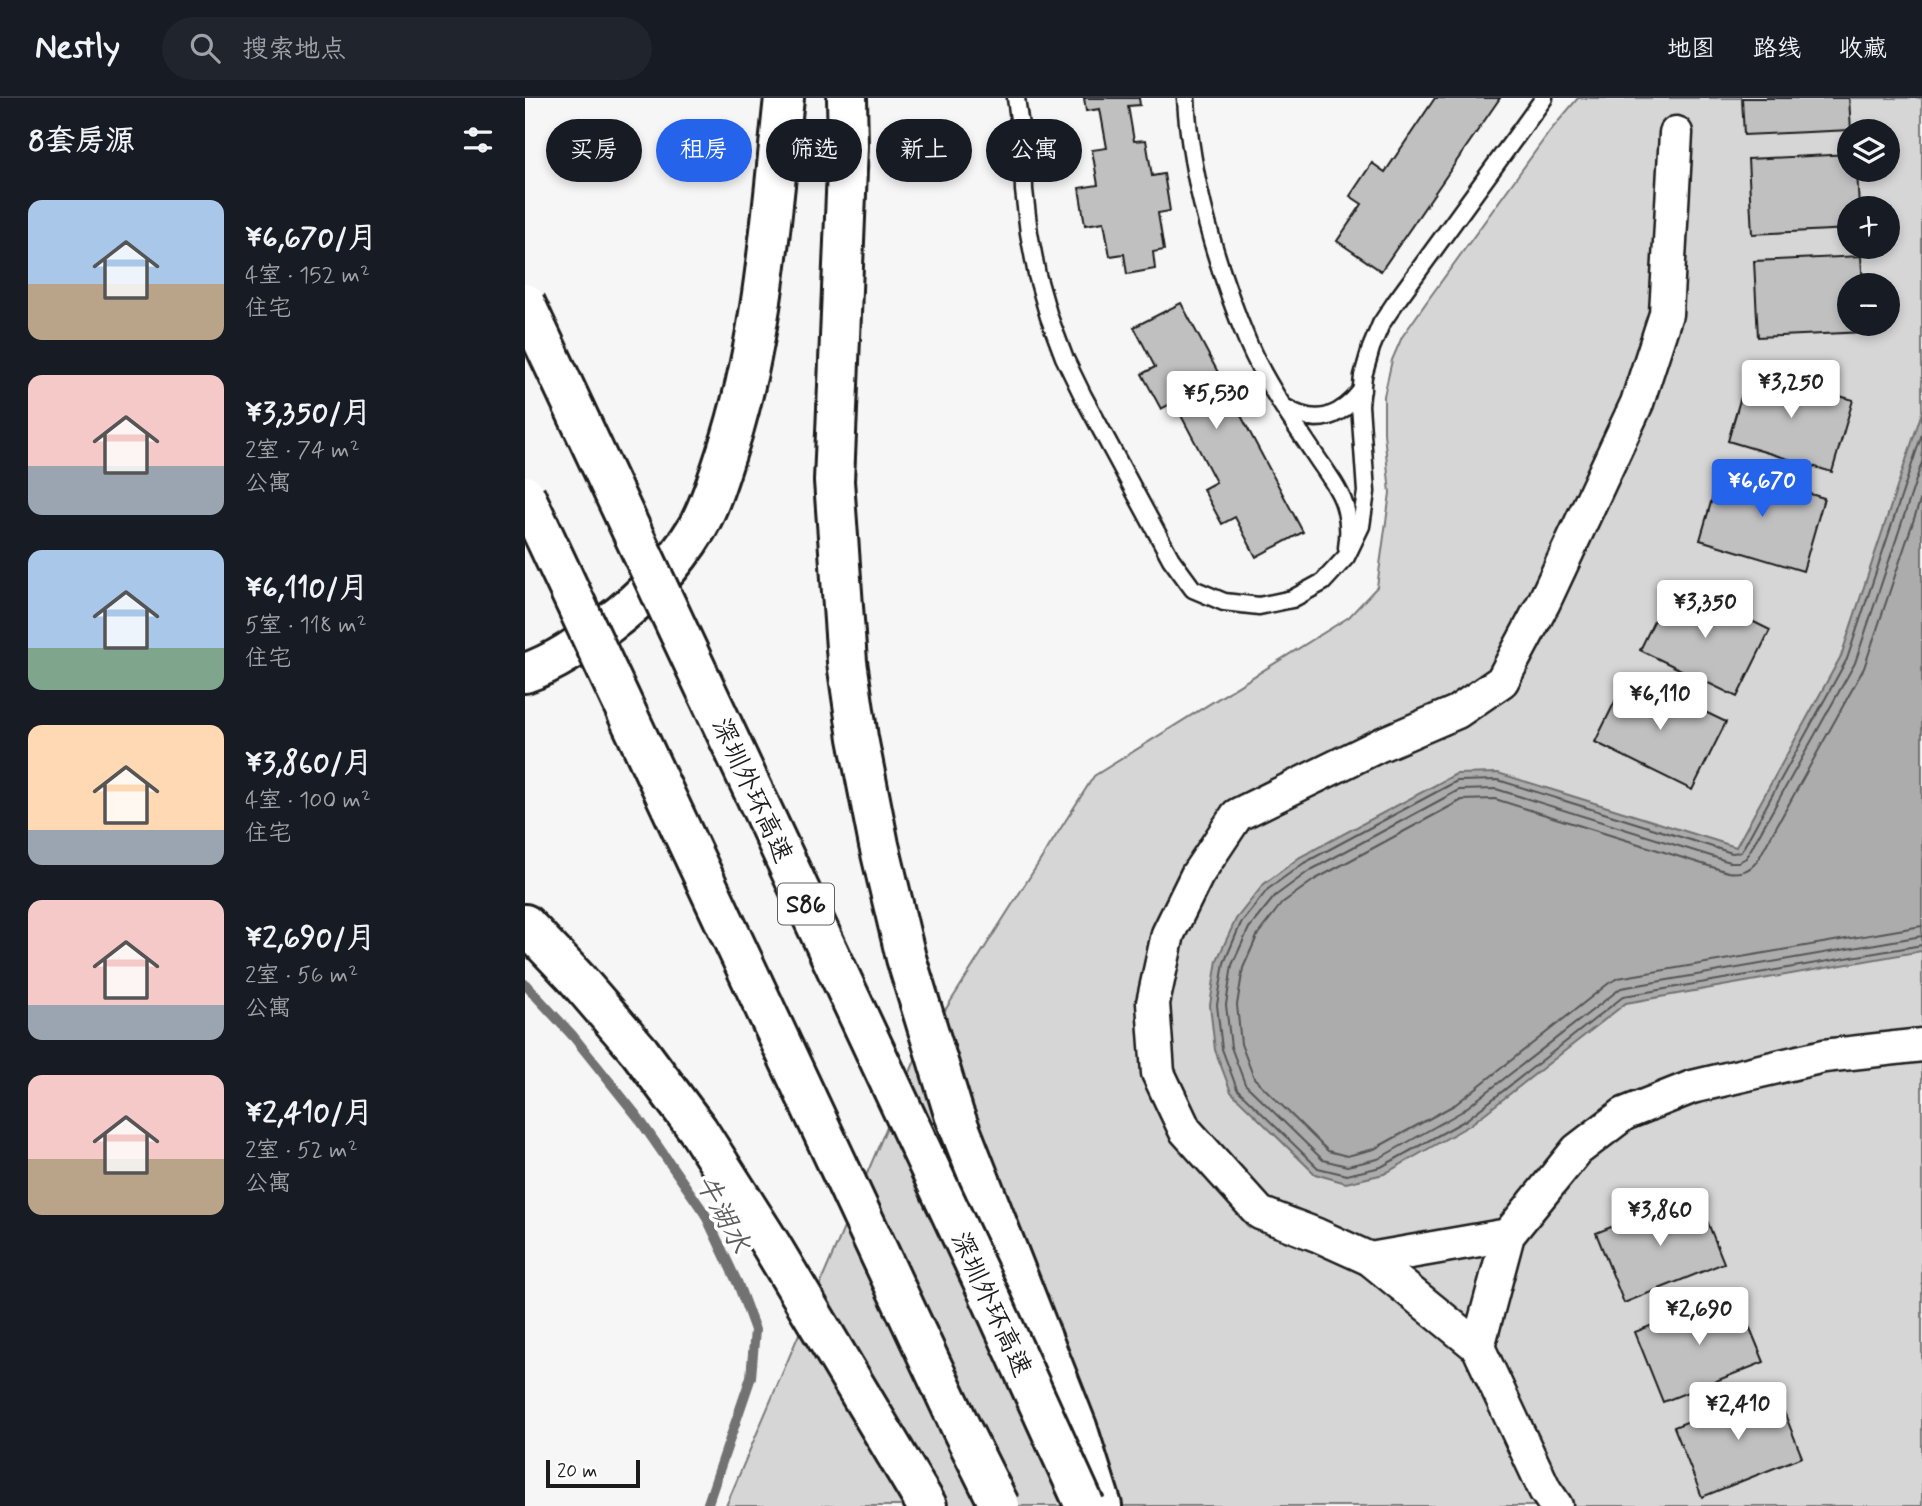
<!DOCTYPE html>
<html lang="zh">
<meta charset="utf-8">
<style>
body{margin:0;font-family:Mynerve,"LXGW WenKai TC",sans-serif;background:#20242c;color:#f1f3f6;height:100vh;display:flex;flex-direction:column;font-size:26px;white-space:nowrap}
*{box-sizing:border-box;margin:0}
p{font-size:23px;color:#9ea1a6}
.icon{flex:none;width:38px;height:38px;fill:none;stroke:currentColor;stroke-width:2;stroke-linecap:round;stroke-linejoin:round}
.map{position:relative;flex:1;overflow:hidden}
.panel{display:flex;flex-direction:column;background:#171b24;width:525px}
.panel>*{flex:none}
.top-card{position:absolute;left:21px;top:21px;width:665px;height:63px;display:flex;gap:14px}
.tools{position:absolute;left:1312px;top:21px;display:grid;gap:14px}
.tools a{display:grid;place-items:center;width:63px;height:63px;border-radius:50%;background:#171b24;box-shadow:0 4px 10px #0003;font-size:35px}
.scale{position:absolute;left:21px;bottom:18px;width:94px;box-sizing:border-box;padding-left:7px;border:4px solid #1c1c1c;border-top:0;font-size:19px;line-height:24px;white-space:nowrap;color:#1c1c1c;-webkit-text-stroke:5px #fff;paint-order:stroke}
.price{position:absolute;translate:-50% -60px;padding:0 16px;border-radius:7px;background:#fff;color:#222;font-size:23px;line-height:46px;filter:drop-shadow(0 2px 4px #0008)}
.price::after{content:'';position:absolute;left:50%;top:42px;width:21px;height:16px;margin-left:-10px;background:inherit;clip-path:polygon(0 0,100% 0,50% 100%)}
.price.current{background:#2563eb;color:#fff}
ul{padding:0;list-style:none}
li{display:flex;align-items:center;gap:21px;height:175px;padding:0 28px}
li span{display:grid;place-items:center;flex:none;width:196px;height:140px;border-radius:14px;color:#555}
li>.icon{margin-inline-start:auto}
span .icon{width:84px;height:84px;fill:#fffc;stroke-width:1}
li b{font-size:30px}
h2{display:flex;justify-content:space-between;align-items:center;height:84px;padding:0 28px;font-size:30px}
.chip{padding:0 24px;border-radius:32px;background:#171b24;box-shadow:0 4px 10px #0003;font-size:24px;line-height:63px}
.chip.current{background:#2563eb;color:#fff}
header{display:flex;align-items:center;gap:42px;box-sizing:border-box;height:98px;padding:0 35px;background:#171b24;border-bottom:2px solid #363941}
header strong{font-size:33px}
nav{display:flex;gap:38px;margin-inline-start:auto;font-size:24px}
.search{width:490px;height:63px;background:#20242c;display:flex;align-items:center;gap:18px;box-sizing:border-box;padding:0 24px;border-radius:38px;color:#9ea1a6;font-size:26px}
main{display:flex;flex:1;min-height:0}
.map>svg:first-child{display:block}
</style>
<header>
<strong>Nestly</strong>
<div class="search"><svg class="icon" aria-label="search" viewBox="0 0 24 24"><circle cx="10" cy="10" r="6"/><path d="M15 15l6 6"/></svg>搜索地点</div>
<nav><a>地图</a><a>路线</a><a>收藏</a></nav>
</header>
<main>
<section class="panel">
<h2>8套房源<svg class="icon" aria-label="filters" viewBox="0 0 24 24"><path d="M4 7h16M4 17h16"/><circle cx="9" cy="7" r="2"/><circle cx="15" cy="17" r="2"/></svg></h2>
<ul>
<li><span style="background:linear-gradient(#a9c7e8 60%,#b9a48a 0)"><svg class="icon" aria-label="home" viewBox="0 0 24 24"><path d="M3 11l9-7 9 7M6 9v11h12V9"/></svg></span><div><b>¥6,670/月</b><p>4室 · 152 m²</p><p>住宅</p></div></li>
<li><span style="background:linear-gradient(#f6c9c9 65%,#9aa5b1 0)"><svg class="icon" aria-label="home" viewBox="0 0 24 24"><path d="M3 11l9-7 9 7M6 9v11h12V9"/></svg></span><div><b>¥3,350/月</b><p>2室 · 74 m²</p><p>公寓</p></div></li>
<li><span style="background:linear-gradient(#a9c7e8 70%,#7fa58c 0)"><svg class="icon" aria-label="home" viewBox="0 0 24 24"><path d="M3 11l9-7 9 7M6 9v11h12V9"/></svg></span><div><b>¥6,110/月</b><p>5室 · 118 m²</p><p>住宅</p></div></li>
<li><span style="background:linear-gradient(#ffd9b3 75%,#9aa5b1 0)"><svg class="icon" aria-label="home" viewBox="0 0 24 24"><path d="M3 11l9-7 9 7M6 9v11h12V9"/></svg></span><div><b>¥3,860/月</b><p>4室 · 100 m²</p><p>住宅</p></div></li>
<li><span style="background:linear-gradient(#f6c9c9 75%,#9aa5b1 0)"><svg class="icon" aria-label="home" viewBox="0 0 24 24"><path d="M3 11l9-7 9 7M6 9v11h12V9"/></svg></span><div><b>¥2,690/月</b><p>2室 · 56 m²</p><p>公寓</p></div></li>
<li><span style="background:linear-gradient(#f6c9c9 60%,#b9a48a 0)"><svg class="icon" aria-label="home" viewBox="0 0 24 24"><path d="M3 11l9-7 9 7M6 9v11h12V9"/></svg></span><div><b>¥2,410/月</b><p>2室 · 52 m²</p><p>公寓</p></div></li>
</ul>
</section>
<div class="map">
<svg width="1397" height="1408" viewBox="0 0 1397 1408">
<rect width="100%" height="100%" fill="#f6f6f6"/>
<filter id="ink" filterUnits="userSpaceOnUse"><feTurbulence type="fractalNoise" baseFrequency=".0143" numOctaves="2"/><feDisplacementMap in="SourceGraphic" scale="14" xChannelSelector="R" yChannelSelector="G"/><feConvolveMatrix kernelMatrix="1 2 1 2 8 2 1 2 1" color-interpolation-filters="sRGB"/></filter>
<g filter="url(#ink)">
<!-- green -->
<path fill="#d6d6d6" stroke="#797979" stroke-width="2" fill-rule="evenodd" d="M1053,0H1397V1408H201L394,953L569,678L824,519L852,489L865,395L859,335V298L867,262L877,239L905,199L1025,33ZM1325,33H1363V72H1325ZM1325,110H1363V149H1325ZM1325,187H1363V226H1325Z"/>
<!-- water -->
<path fill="#acacac" stroke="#727272" stroke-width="2" d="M1397,314V853L1101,905L945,1027L859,1076L821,1085L790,1076L706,994L690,952L685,907L692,862L711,821L739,786L775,759L931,676L973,675L1211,749L1316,558Z"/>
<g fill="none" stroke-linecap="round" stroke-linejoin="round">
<!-- shore -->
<g stroke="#565656" stroke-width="2">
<path d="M1397,336L1322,561L1216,754L1207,755L973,682L932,683L779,765L743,791L716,825L699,865L692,907L697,951L712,991L793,1070L822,1077L856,1069L941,1022L1099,898L1397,847"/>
<path d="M1397,364L1330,565L1221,760L1214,764H1205L971,691L934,692L784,773L750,798L724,830L707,867L701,907L706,949L720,986L798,1062L822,1068L853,1061L936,1014L1096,890L1397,838"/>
<path d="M1397,397L1339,570L1234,760C1227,772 1216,776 1203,774L970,701L937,702L789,782L757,805L733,836L718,870L712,907L716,946L729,980L803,1053L822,1058L849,1051L931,1006L1084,885L1093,880L1397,828"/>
</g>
<!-- stream -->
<path stroke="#727272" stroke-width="10" d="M0,886L48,938L112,1018L180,1116L213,1186L230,1232L226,1279L182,1408"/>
</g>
<!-- building -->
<g fill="#c0c0c0" stroke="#1c1c1c" stroke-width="2">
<path d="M559,0H614L615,7L603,8L609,43L621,42L627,78L639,76L645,113L633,115L639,152L628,154L630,171L602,176L599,156L585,158L579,124L560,127L554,90L573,87L567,52L582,50L575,11L561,13Z"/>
<path d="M910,0H975L856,173L812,143L837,106L825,98L847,65L860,74Z"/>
<path d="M1217,0H1324L1326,32L1219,37Z"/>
<path d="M1325,56V72H1332L1334,110H1325V131L1227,136L1223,61Z"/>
<path d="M1336,158L1338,187H1325V226H1340V234L1233,239L1229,163Z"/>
<path d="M656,205L778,434L731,459L710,419L697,426L678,391L691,384L649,304L636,311L617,276L630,269L609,229Z"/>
<path d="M1224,271L1328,302L1307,374L1203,343Z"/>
<path d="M1196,370L1299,400L1278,473L1175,442Z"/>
<path d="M1148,484L1245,532L1212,599L1115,552Z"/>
<path d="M1103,577L1201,624L1167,692L1070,644Z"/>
<path d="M1171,1095L1199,1165L1099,1205L1071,1135Z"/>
<path d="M1210,1194L1239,1264L1138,1304L1110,1234Z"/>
<path d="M1249,1289L1277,1359L1177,1399L1149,1329Z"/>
</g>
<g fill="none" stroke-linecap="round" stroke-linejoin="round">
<!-- lane casing -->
<g stroke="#1c1c1c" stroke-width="21">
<g id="lane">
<path d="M491,0L498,49L499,92L504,135L512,177L524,219L539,259L558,298L646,461L668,491L699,504L734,508L767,501L798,484L821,459L836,428L841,394L835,307L838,278L846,250L856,226L870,205L1019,0"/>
<path d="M661,0C665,80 693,174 724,247C741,286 767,322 790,357C801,374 817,393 821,413C824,425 824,437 822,450"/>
<path d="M761,310C792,329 816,319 837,292"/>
</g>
</g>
<!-- street casing -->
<g stroke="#1c1c1c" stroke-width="37">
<g id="street">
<path d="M845,1161L983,1137"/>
<path d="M953,1249L983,1137L1052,1052L1099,1016L1167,989L1299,958L1397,947"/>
<path d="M1031,1408L1020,1392L953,1249L845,1161L792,1137L735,1115L660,1032L633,975L628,905L643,836L672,777L712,717L855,647L932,614L977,583L1019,504L1112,305L1141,216L1151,35"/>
</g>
</g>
<!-- highway casing -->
<g stroke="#1c1c1c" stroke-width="44">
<g id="highway">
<path d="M322,0L323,48L309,383L322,564L333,640L354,747L381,860L429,1016L552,1329L577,1408"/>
<path d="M0,575C30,565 57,546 82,527C117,501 149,468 172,430C185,408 193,380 201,356C239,241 246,119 259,0"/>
<path d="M0,826L52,881L115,954L173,1032L246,1147L402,1408"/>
</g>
</g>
<!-- lane -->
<use href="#lane" stroke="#fff" stroke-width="16"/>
<!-- street -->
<use href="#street" stroke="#fff" stroke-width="32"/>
<!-- highway -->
<use href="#highway" stroke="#fff" stroke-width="38"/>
<!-- highway-bridge casing -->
<g stroke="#1c1c1c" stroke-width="44" stroke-linecap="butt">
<g id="highway-bridge">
<path d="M0,205L467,1203L560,1408"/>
<path d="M0,397L437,1332L475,1408"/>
</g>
</g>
<!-- highway-bridge -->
<use href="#highway-bridge" stroke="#fff" stroke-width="38"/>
</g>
</g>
<g text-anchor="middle" stroke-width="7" stroke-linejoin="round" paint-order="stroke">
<!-- shield labels -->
<rect fill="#fff" stroke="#606060" stroke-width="2" x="253" y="785.5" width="56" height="41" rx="5"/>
<g font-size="24" font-weight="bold" fill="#1c1c1c">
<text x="281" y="814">S86</text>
</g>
<!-- street labels -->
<g font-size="26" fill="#1c1c1c" stroke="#fff">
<text transform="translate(228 692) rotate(65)" y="9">深圳外环高速</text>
<text transform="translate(467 1206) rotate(65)" y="9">深圳外环高速</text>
</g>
<!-- water labels -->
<g font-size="28" font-style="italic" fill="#5d5d5d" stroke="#fff">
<text transform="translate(199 1115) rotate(62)" y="10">牛湖水</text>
</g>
</g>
</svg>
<div class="tools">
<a><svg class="icon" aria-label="layers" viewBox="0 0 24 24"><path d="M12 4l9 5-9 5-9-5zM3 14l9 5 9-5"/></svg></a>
<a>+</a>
<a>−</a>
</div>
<div class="scale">20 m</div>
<b class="price" style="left:1266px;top:322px">¥3,250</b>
<b class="price" style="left:691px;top:333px">¥5,530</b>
<b class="price current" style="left:1237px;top:421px">¥6,670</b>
<b class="price" style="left:1180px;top:542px">¥3,350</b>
<b class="price" style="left:1135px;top:634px">¥6,110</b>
<b class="price" style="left:1135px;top:1150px">¥3,860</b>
<b class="price" style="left:1174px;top:1249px">¥2,690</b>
<b class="price" style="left:1213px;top:1344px">¥2,410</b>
<div class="top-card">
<a class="chip">买房</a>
<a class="chip current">租房</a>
<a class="chip">筛选</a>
<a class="chip">新上</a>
<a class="chip">公寓</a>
</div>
</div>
</main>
